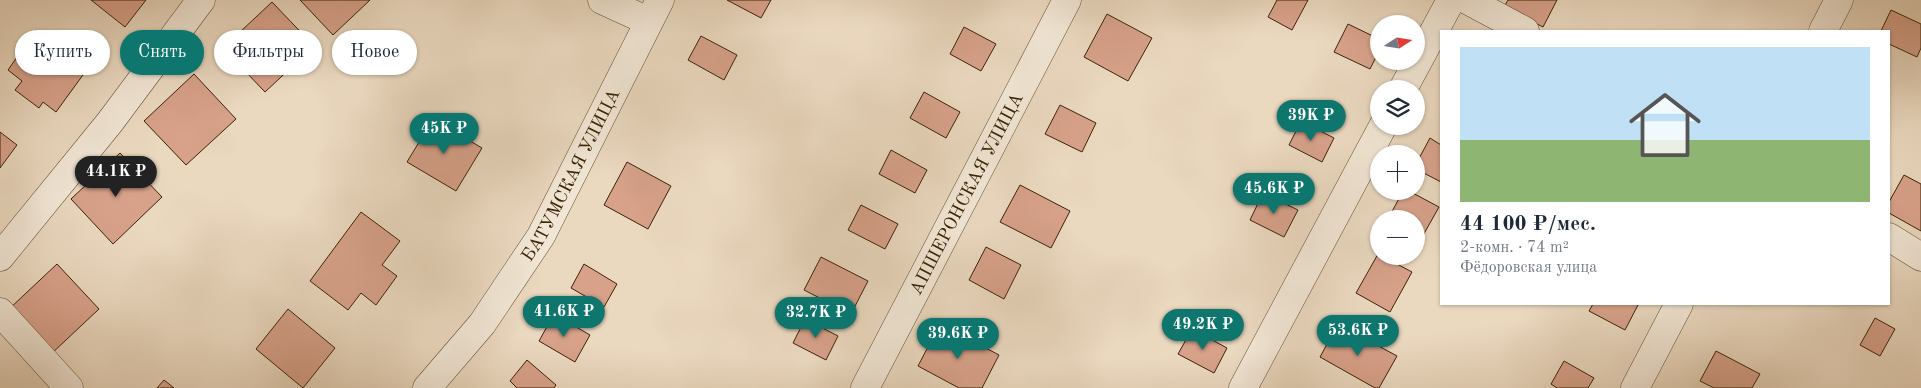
<!DOCTYPE html>
<html lang="ru">
<meta charset="utf-8">
<style>
body{margin:0;font-family:"Old Standard TT",serif;background:#f2f2f3;color:#1f2937;height:100vh;display:flex;flex-direction:column;font-size:19px;white-space:nowrap}
*{box-sizing:border-box;margin:0}
p{font-size:16px;color:#747a83}
.icon{flex:none;width:28px;height:28px;fill:none;stroke:currentColor;stroke-width:2;stroke-linecap:round;stroke-linejoin:round}
.map{position:relative;flex:1;overflow:hidden}
.side{position:absolute;left:1440px;top:30px;width:450px;height:275px;display:flex;flex-direction:column;background:#fff;border-radius:0px;box-shadow:0 1px 4px #0004}
.side>*{flex:none}
.guide{position:absolute;left:15px;top:30px;width:475px;height:45px;display:flex;gap:10px}
.needle{width:32px;rotate:78deg}
.tools{position:absolute;left:1370px;top:15px;display:grid;gap:10px}
.tools a{display:grid;place-items:center;width:55px;height:55px;border-radius:50%;background:#fff;box-shadow:0 1px 4px #0004;font-size:25px}
.price{position:absolute;translate:-50% -42px;padding:0 11px;border-radius:18px;background:#0f766e;color:#fff;font-size:16px;line-height:32px;filter:drop-shadow(0 1px 2px #0008)}
.price::after{content:'';position:absolute;left:50%;top:30px;width:15px;height:11px;margin-left:-8px;background:inherit;clip-path:polygon(0 0,100% 0,50% 100%)}
.price.selected{background:#222;color:#fff}
ul{padding:0;list-style:none}
li{display:grid;align-content:center;gap:10px;height:265px;padding:0 20px}
li+li{border-top:1px solid #e0e1e3}
li span{display:grid;place-items:center;height:155px;border-radius:0px;color:#555}
li>.icon{margin-inline-start:auto}
span .icon{width:90px;height:90px;fill:#fffc;stroke-width:1}
li b{font-size:21px}
.pill{padding:0 18px;border-radius:22px;background:#fff;box-shadow:0 1px 4px #0004;font-size:18px;line-height:45px}
.pill.selected{background:#0f766e;color:#fff}
.map>svg:first-child{display:block}
</style>
<div class="map">
<svg width="1921" height="388" viewBox="0 0 1921 388">
<rect width="100%" height="100%" fill="#ead8bf"/>
<filter id="stains"><feTurbulence type="fractalNoise" baseFrequency=".004" numOctaves="4"/><feColorMatrix values="0 0 0 0 .2 0 0 0 0 .09 0 0 0 0 .02 0 0 0 .5 -.17"/></filter>
<radialGradient id="worn" r=".72"><stop offset=".6" stop-color="#630" stop-opacity="0"/><stop offset="1" stop-color="#630" stop-opacity=".3"/></radialGradient>
<!-- building -->
<g fill="#d7a18a" stroke="#3a2406">
<path d="M91,0H146L125,27Z"/>
<path d="M300,0H370L333,35Z"/>
<path d="M727,0H771L761,18Z"/>
<path d="M1277,0H1308L1292,30L1268,17Z"/>
<path d="M1508,0H1557L1543,27L1504,7Z"/>
<path d="M272,2L314,46L265,92L223,48Z"/>
<path d="M1891,10L1921,24V48L1917,57L1889,44V31H1881Z"/>
<path d="M1107,14L1152,38L1128,81L1084,57Z"/>
<path d="M1348,24L1379,39V51L1370,69L1334,52Z"/>
<path d="M964,27L996,44L981,71L950,54Z"/>
<path d="M36,30L88,68L56,112L43,102L39,108L15,90L22,81L8,70Z"/>
<path d="M701,36L737,55L724,80L688,60Z"/>
<path d="M194,74L236,119L186,165L144,121Z"/>
<path d="M924,92L960,112L946,138L910,118Z"/>
<path d="M1060,105L1096,123L1082,152L1045,134Z"/>
<path d="M433,119L482,148L456,191L407,162Z"/>
<path d="M1301,121L1334,138L1322,162L1289,145Z"/>
<path d="M0,132L17,145L0,168Z"/>
<path d="M1430,138L1441,145V182L1416,169V164Z"/>
<path d="M891,150L927,170L915,193L879,174Z"/>
<path d="M120,153L162,197L113,244L71,199Z"/>
<path d="M627,162L671,186L648,229L604,205Z"/>
<path d="M1904,175L1921,184V231L1889,213V202Z"/>
<path d="M1020,185L1070,211L1051,248L1000,222Z"/>
<path d="M1403,191H1409L1439,207L1421,239L1416,237V219H1388Z"/>
<path d="M1263,193L1298,210L1284,237L1250,220Z"/>
<path d="M861,205L898,224L885,249L848,230Z"/>
<path d="M361,212L400,241L382,265L397,276L376,305L361,293L348,310L310,281Z"/>
<path d="M986,247L1021,265L1004,299L969,280Z"/>
<path d="M1378,254L1379,256H1382L1412,272L1390,312L1356,293Z"/>
<path d="M821,257L868,281L851,314L804,290Z"/>
<path d="M57,264L99,309L50,355L8,310Z"/>
<path d="M584,264L617,284L604,307L571,288Z"/>
<path d="M1593,304H1635L1638,305L1625,330L1589,311Z"/>
<path d="M288,309L335,348L303,388L256,349Z"/>
<path d="M554,314L590,335L575,362L539,341Z"/>
<path d="M1875,318L1895,329L1880,356L1860,345Z"/>
<path d="M805,319L838,336L826,360L793,343Z"/>
<path d="M940,324L999,355L982,388H959L918,366Z"/>
<path d="M1338,324L1397,356L1379,388H1375L1320,357Z"/>
<path d="M1192,329L1227,348L1214,373L1178,354Z"/>
<path d="M1716,351L1760,374L1752,388H1714L1700,381Z"/>
<path d="M527,360L556,385L554,388H517L510,381Z"/>
<path d="M1564,361L1594,378L1588,388H1557L1551,384Z"/>
<path d="M164,380L174,388H157Z"/>
</g>
<g fill="none" stroke-linecap="round" stroke-linejoin="round">
<!-- minor casing -->
<g stroke="#665134" stroke-width="29">
<g id="minor">
<path d="M602,0L648,21"/>
<path d="M1467,0L1525,31"/>
<path d="M1823,31L1839,0"/>
<path d="M1403,89L1451,0"/>
<path d="M1889,237L1921,257"/>
<path d="M0,257L110,122L201,0"/>
<path d="M0,312L69,388"/>
<path id="s1" d="M427,388L482,324L541,236L660,0"/>
<path id="s2" d="M865,388L1067,0"/>
<path d="M1243,388L1383,126"/>
<path d="M1635,388L1679,304"/>
</g>
</g>
<!-- minor -->
<use href="#minor" stroke="#f1e6d5" stroke-width="28"/>
</g>
<g text-anchor="middle" stroke-width="4" stroke-linejoin="round" paint-order="stroke">
<!-- street labels -->
<g font-size="18" fill="#3a2406" stroke="#f1e6d5">
<text dy="6" stroke="none"><textPath href="#s1" startOffset="258">БАТУМСКАЯ УЛИЦА</textPath></text>
<text dy="6" stroke="none"><textPath href="#s2" startOffset="219">АПШЕРОНСКАЯ УЛИЦА</textPath></text>
</g>
</g>
<rect width="100%" height="100%" filter="url(#stains)"/>
<rect width="100%" height="100%" fill="url(#worn)"/>
</svg>
<div class="tools">
<a><svg class="needle" viewBox="-14 -14 28 28"><path d="M0-13l5 13h-10z" fill="#e53935"/><path d="M0 13l5-13h-10z" fill="#747a83"/></svg></a>
<a><svg class="icon" aria-label="layers" viewBox="0 0 24 24"><path d="M12 4l9 5-9 5-9-5zM3 14l9 5 9-5"/></svg></a>
<a>+</a>
<a>−</a>
</div>
<b class="price" style="left:1311px;top:142px">39K ₽</b>
<b class="price" style="left:444px;top:155px">45K ₽</b>
<b class="price selected" style="left:116px;top:198px">44.1K ₽</b>
<b class="price" style="left:1274px;top:215px">45.6K ₽</b>
<b class="price" style="left:564px;top:338px">41.6K ₽</b>
<b class="price" style="left:816px;top:339px">32.7K ₽</b>
<b class="price" style="left:1203px;top:351px">49.2K ₽</b>
<b class="price" style="left:1358px;top:357px">53.6K ₽</b>
<b class="price" style="left:958px;top:360px">39.6K ₽</b>
<div class="guide">
<a class="pill">Купить</a>
<a class="pill selected">Снять</a>
<a class="pill">Фильтры</a>
<a class="pill">Новое</a>
</div>
<section class="side">
<ul>
<li><span style="background:linear-gradient(#bfe0f5 60%,#8fb573 0)"><svg class="icon" aria-label="home" viewBox="0 0 24 24"><path d="M3 11l9-7 9 7M6 9v11h12V9"/></svg></span><div><b>44 100 ₽/мес.</b><p>2-комн. · 74 m²</p><p>Фёдоровская улица</p></div></li>
</ul>
</section>
</div>
